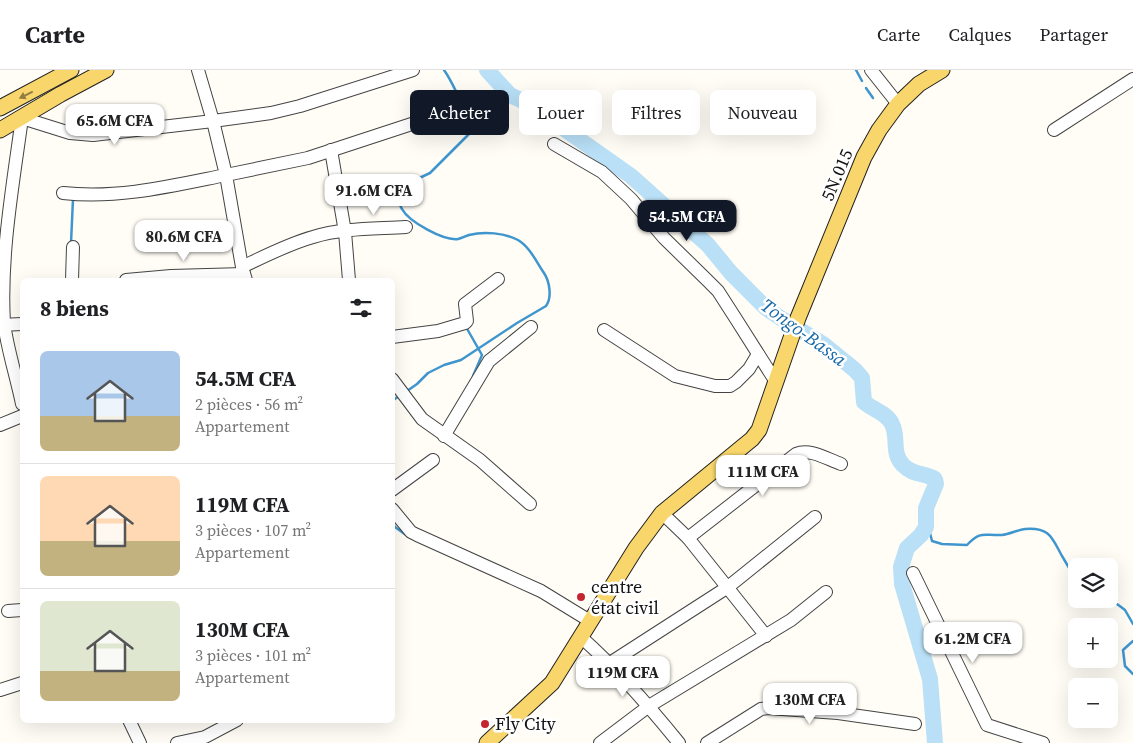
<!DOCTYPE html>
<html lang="fr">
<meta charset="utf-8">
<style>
body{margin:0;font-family:"Source Serif 4",serif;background:#f2f2f2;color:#202124;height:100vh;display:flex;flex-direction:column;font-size:19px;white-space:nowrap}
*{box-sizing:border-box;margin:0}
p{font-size:16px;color:#757577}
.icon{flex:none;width:28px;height:28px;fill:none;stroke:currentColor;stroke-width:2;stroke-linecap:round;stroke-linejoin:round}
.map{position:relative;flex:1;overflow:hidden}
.sheet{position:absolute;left:20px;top:208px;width:375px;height:445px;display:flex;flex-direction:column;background:#fff;border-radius:8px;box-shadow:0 5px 20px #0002}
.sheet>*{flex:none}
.guide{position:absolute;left:410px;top:20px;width:475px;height:45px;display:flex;gap:10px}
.controls{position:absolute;left:1068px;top:488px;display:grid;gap:10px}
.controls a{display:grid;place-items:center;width:50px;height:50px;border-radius:8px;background:#fff;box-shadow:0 5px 20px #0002;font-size:25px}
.price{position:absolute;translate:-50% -42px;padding:0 11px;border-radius:10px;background:#fff;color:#222;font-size:16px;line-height:32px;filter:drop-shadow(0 1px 2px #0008)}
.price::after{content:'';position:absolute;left:50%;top:30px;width:15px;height:11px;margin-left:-8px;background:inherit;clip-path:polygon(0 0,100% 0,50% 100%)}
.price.current{background:#111827;color:#fff}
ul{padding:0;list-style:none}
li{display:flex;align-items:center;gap:15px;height:125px;padding:0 20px}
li+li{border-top:1px solid #e0e0e0}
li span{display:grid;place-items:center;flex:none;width:140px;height:100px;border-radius:8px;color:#555}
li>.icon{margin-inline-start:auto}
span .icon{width:60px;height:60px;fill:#fffc;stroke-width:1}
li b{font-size:21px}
h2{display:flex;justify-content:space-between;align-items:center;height:60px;padding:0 20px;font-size:21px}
.chip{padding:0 18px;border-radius:8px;background:#fff;box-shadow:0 5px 20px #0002;font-size:18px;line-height:45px}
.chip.current{background:#111827;color:#fff}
header{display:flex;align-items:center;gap:30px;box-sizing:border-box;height:70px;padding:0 25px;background:#fff;border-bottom:1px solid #e0e0e0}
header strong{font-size:24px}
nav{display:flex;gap:28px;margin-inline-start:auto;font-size:18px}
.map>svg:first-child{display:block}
</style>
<header>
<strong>Carte</strong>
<nav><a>Carte</a><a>Calques</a><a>Partager</a></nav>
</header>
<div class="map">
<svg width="1133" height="673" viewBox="0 0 1133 673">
<rect width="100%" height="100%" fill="#fffdf5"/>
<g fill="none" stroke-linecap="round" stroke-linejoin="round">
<!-- stream -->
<g stroke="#3f96cf" stroke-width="2.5">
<path d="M444,0C457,18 460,39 479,52"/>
<path d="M856,0L862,11"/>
<path d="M866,18L873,28"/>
<path d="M71,173L73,129"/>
<path d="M466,257L482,285L473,306"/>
<path d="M407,321L417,314L428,303L444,295L461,290L517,253L546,236C552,228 550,212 544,203C537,193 530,177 518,170C505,163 484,161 469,165C466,166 462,168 458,169C444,171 409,152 402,139C400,136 399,132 399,128L407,117L413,111L430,103L472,61L492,37L501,30L510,25"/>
<path d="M392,331L399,326"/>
<path d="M392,451L395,457L406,465"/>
<path d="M926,457L929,459L932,471L942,474L967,475C981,460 984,466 1002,465C1010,464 1017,460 1025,459C1050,457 1052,468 1062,486C1067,494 1071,502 1076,510"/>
<path d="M1109,528L1125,540L1133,554"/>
<path d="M1133,571L1123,580L1125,596L1133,604"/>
</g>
<!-- river -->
<path stroke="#b9e0f7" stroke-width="16" d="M487,0L510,25L521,30L553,51L631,106L708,175L731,203L766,238L779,247L823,274L855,300L862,308L864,332C873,340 887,343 892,354C899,368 891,383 903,395C912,405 925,403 935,409L936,414L926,438V457L921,465L907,478L901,497L902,514L930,609L935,673"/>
<!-- minor casing -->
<g stroke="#444" stroke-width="14">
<g id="minor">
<path d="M871,0L898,34"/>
<path d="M1054,60L1133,9"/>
<path d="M554,74L602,102L631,129L664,168L708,211L718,221L736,249L776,312"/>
<path d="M331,80L345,162L349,210"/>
<path d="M63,123C119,129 171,116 226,105L213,51L198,0"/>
<path d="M242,197C265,186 288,174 313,167C342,158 375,159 406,157"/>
<path d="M72,210L73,177"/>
<path d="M126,210L171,206L244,204"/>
<path d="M246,210L242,197L226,105L308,88L433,47"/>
<path d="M0,255L22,254"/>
<path d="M604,260L675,306L715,316H730L736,312L749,299L758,284"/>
<path d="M392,267L438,261L465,253L467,251L465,234L498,209"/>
<path d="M392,309L422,349L480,390L530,434"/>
<path d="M22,334C17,309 7,278 4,253C0,186 13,114 22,48L70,63L93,65L213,51L271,43L300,36L413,0"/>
<path d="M0,355L22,346"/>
<path d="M444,366L489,291L531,257"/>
<path d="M392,420L433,390"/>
<path d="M392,439L411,462L417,465L541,521L590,551"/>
<path d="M662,443L688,468L766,566"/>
<path d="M688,468L796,384C810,378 827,389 841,394"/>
<path d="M913,503L987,655L1043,673"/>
<path d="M8,541L22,540"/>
<path d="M582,568C618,600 649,636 679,673"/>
<path d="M610,593L728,517L815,447"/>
<path d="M0,620L22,613"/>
<path d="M129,650L140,673"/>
<path d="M177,673L205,667L237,650"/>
<path d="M600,673L649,636L791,550L826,522"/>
<path d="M707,673L761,639L768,638L838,643L915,654"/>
</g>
</g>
<!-- major casing -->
<g stroke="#222" stroke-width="17">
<g id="major">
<path d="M0,38L71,0"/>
<path d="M0,60L61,24L106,0"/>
<path d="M487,673L552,613L636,478L662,443L752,369L759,360L798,248L864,87L879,60L898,34L919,14L942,0"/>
</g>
</g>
<!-- minor -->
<use href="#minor" stroke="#fff" stroke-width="12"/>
<!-- major -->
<use href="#major" stroke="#f9d66b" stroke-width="15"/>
</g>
<!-- one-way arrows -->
<defs><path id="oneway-solid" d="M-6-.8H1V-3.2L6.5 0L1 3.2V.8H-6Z" transform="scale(1.25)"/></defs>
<use fill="#917d42" href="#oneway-solid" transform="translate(26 25) rotate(154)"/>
<!-- markers -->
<g fill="#c4262e" stroke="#fff" stroke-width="2">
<circle cx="581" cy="527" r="5"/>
<circle cx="485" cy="654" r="5"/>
</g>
<g text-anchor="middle" stroke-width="5" stroke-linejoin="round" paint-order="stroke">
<!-- street labels -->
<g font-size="18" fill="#111" stroke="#fff">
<text transform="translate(837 105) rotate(-67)" y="6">5N.015</text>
</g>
<!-- poi labels -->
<g font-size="18" fill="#111" stroke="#fff" text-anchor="start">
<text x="591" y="523">centre<tspan x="591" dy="21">état civil</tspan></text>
<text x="495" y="660">Fly City</text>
</g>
<!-- water labels -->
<g font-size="19" font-style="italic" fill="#1768a6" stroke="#fff">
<text transform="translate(804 262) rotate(36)" y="7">Tongo-Bassa</text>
</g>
</g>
</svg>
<div class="controls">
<a><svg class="icon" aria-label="layers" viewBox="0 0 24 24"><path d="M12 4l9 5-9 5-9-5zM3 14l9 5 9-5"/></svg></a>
<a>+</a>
<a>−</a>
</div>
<b class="price" style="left:115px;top:76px">65.6M CFA</b>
<b class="price" style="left:374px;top:146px">91.6M CFA</b>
<b class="price current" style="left:687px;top:172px">54.5M CFA</b>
<b class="price" style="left:184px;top:192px">80.6M CFA</b>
<b class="price" style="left:763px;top:427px">111M CFA</b>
<b class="price" style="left:973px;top:594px">61.2M CFA</b>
<b class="price" style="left:623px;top:628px">119M CFA</b>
<b class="price" style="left:810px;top:655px">130M CFA</b>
<div class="guide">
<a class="chip current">Acheter</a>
<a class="chip">Louer</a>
<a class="chip">Filtres</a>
<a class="chip">Nouveau</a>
</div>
<section class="sheet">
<h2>8 biens<svg class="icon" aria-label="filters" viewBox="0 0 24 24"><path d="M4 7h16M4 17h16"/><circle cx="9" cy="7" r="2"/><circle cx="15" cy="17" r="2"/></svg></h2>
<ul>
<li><span style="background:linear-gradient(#a9c7e8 65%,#c2b280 0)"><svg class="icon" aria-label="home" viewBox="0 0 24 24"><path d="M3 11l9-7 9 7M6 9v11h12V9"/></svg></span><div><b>54.5M CFA</b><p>2 pièces · 56 m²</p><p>Appartement</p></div></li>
<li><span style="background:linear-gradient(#ffd9b3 65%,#c2b280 0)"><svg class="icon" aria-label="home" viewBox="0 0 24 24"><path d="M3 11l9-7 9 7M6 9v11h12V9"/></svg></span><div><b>119M CFA</b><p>3 pièces · 107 m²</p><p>Appartement</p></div></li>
<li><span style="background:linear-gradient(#dfe7d0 70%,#c2b280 0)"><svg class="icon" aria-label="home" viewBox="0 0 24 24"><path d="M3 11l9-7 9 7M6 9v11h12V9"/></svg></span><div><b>130M CFA</b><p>3 pièces · 101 m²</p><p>Appartement</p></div></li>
</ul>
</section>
</div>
